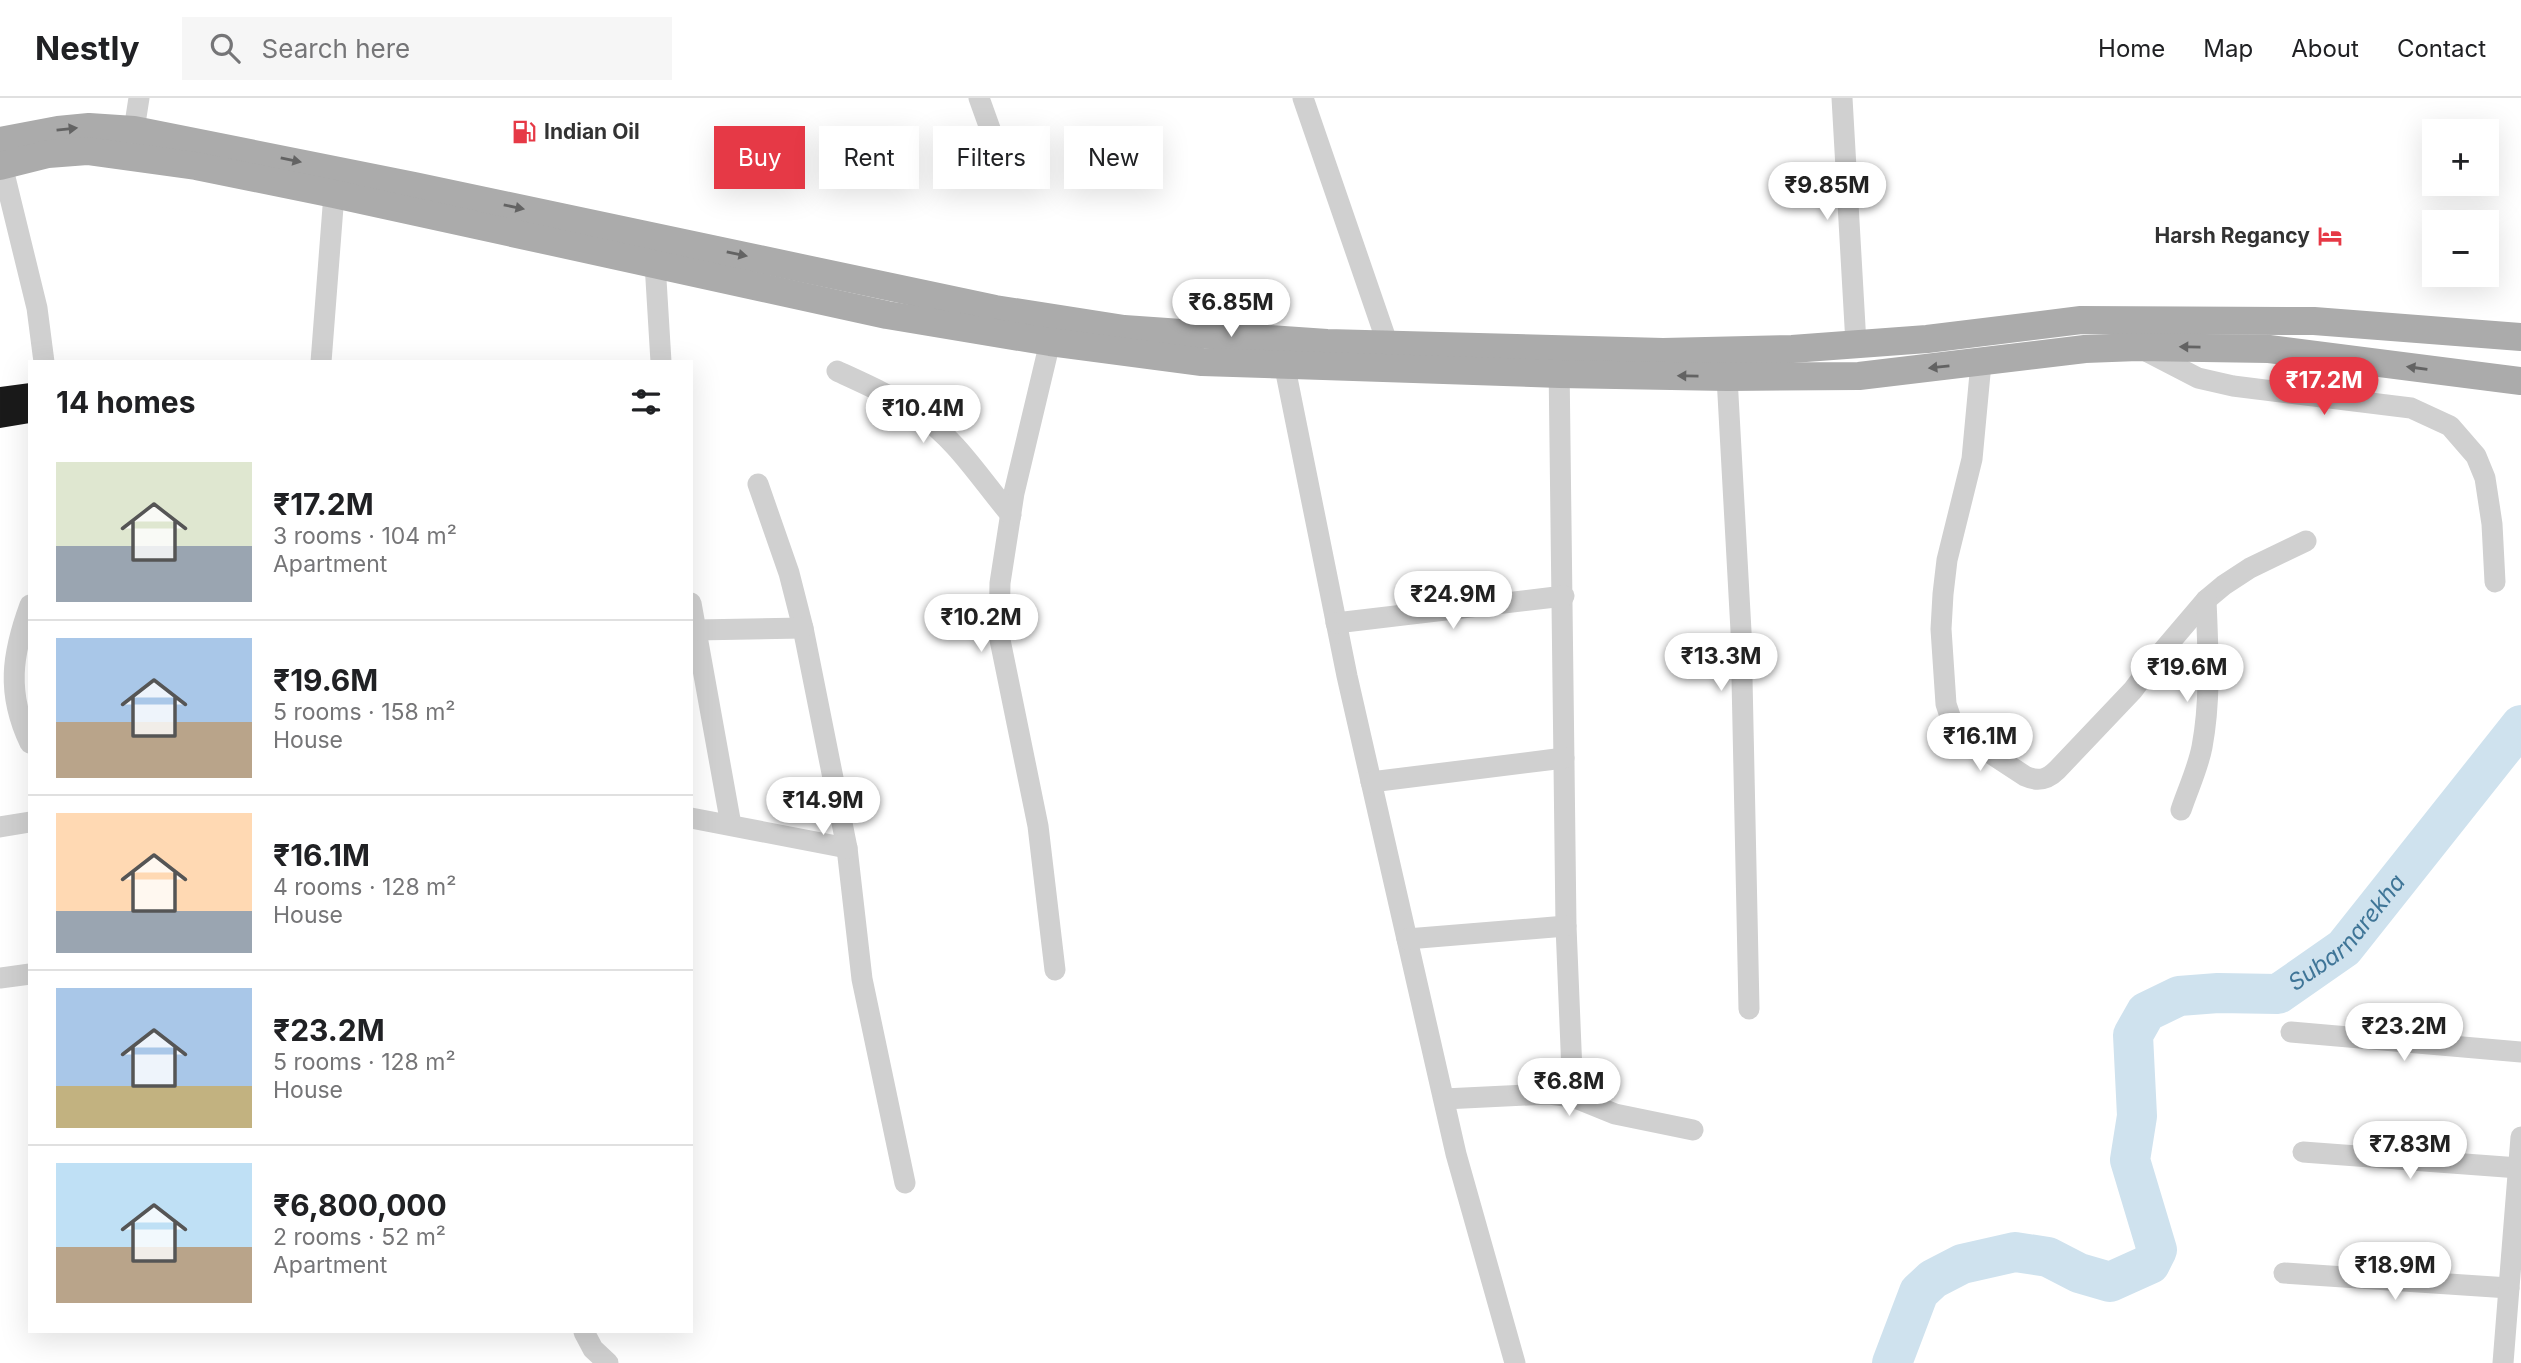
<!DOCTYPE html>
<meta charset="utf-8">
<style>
body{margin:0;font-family:Inter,sans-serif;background:#f6f6f6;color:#202124;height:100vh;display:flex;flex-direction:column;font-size:26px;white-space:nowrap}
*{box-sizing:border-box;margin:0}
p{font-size:23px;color:#757577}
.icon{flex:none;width:38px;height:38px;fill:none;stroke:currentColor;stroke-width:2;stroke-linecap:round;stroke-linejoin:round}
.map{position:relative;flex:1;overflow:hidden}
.drawer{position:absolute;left:28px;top:262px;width:665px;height:973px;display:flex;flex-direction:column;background:#fff;border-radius:0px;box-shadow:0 7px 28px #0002}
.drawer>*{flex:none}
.banner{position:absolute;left:714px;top:28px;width:665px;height:63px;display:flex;gap:14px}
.fabs{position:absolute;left:2422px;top:21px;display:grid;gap:14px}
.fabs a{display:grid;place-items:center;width:77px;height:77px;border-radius:0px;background:#fff;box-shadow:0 7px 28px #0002;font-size:35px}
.price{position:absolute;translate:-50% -60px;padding:0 16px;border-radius:24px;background:#fff;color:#222;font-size:23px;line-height:46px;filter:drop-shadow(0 2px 4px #0008)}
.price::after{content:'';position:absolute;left:50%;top:42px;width:21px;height:16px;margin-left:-10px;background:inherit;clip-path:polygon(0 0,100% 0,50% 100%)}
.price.active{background:#e63946;color:#fff}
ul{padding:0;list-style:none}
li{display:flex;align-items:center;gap:21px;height:175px;padding:0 28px}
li+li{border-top:2px solid #e0e0e0}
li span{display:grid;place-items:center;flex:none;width:196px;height:140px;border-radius:0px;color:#555}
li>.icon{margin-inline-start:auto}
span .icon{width:84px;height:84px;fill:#fffc;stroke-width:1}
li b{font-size:30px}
h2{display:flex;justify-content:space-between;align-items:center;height:84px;padding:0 28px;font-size:30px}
.pill{padding:0 24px;border-radius:0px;background:#fff;box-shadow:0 7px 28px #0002;font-size:24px;line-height:63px}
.pill.active{background:#e63946;color:#fff}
header{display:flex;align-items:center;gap:42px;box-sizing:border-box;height:98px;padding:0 35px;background:#fff;border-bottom:2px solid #e0e0e0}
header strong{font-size:33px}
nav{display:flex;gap:38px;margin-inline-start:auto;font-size:24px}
.search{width:490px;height:63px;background:#f6f6f6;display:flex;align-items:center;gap:18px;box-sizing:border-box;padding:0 24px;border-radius:0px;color:#757577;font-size:26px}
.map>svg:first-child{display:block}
</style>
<header>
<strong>Nestly</strong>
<div class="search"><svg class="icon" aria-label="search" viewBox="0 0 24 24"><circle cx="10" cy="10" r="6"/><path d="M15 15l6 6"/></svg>Search here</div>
<nav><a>Home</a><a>Map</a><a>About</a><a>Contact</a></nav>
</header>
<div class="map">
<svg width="2521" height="1265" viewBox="0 0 2521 1265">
<rect width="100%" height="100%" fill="#fff"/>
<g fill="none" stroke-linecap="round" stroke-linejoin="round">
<!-- river -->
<path stroke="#cfe2ee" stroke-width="40" id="s1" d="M1892,1265L1919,1194L1933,1181L1962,1166L2015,1154L2048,1159L2079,1175L2110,1184L2150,1166L2157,1152L2130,1062L2137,1018L2133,937L2146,914L2179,898L2218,895L2278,896L2344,850L2521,627"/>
</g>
<!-- building -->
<path fill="#1a1a1a" d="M30,285V325L0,330V289Z"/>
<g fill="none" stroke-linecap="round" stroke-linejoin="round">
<!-- minor -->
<g stroke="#d0d0d0" stroke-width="21">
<path d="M979,0L993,39"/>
<path d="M1303,0L1388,247"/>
<path d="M1842,0L1856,246"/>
<path d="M134,32L139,0"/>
<path d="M2,67L37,210L44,264"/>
<path d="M658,152L655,165L661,264"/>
<path d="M1050,244L1014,395L1000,485L999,537L1038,728L1055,872"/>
<path d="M2140,250L2198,280L2233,288L2411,310L2450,328L2476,358L2485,380L2492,426L2495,484"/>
<path d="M1282,255L1347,578L1456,1056L1515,1265"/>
<path d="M321,264L334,96"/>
<path d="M1559,264L1566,828L1573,999"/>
<path d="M1981,265L1972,361L1947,462L1943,496L1941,531L1946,606L1952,624L1964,638L2025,678C2038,684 2047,682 2057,672L2133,592L2160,556L2206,502L2224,487L2250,470L2306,443"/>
<path d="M837,273C865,286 893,298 919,316C956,341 982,383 1011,417"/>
<path d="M1727,279L1741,533L1749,911"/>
<path d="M758,386L789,475L803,530L847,750L862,881L905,1085"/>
<path d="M691,505L731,727"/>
<path d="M30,507C12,556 6,595 30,645"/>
<path d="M1336,525L1564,498"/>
<path d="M696,532L803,530"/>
<path d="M1371,684L1564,660"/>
<path d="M2181,712C2188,691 2198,670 2202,649C2211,601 2208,552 2206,502"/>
<path d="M691,720L847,750"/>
<path d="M0,729L30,724"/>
<path d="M1407,841L1566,828"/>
<path d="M0,880L30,876"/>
<path d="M2291,934L2521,954"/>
<path d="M1444,1001L1549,996L1573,999L1615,1016L1693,1032"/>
<path d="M2303,1054L2519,1070"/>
<path d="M2284,1175L2509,1190"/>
<path d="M584,1234L593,1251L608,1265"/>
<path d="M2503,1265L2521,1039"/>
</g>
<!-- major -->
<g stroke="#ababab" stroke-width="28">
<path d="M0,43L58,32L89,29L134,32L414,88L995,211L1124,231L1327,245L1663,254L1792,251L1927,241L2081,222L2314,223L2521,239"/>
<path d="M0,68L48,56L87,53L196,68L334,96L887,217L1050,244L1202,264L1560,276L1727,279L1859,278L2085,251L2138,249L2269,251L2521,283"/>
</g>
</g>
<!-- one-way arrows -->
<defs><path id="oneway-solid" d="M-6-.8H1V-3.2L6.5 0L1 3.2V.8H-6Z" transform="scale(1.75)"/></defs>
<g fill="#636363">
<use href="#oneway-solid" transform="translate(67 31) rotate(-6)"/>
<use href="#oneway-solid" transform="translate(291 62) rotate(12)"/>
<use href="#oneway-solid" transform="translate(514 109) rotate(12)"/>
<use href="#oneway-solid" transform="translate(737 156) rotate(12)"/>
<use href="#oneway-solid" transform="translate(2190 249) rotate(-179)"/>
<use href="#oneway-solid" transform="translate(1939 269) rotate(174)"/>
<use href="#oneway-solid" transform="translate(2417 270) rotate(-172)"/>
<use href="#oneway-solid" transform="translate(1688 278) rotate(-179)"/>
</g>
<!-- icons -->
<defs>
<g id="fuel-bare" transform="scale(1.89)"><path d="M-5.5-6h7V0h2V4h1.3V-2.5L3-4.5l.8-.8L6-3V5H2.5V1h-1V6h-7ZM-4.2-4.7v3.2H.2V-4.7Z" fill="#e63946" stroke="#fff" stroke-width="2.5" paint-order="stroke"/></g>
<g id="hotel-bare" transform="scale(1.89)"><path d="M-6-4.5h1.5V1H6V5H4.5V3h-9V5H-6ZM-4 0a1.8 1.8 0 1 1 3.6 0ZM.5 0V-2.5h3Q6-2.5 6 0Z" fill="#e63946" stroke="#fff" stroke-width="2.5" paint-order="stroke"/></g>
</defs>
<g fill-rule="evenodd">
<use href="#fuel-bare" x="524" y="34"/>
<use href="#hotel-bare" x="2330" y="138"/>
</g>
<g text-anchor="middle" stroke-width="7" stroke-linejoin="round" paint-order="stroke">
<!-- poi labels -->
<g font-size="21" font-weight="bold" fill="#333" stroke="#fff" text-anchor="start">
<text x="544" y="41">Indian Oil</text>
<text x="2310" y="145" text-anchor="end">Harsh Regancy</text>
</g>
<!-- water labels -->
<g font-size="23" font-style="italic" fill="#3f7597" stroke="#fff">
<text dy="8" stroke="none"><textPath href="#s1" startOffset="817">Subarnarekha</textPath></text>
</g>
</g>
</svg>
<div class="fabs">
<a>+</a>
<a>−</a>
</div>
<b class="price" style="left:1827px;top:124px">₹9.85M</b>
<b class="price" style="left:1231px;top:241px">₹6.85M</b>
<b class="price active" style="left:2324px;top:319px">₹17.2M</b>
<b class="price" style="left:923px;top:347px">₹10.4M</b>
<b class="price" style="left:1453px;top:533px">₹24.9M</b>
<b class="price" style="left:981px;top:556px">₹10.2M</b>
<b class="price" style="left:1721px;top:595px">₹13.3M</b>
<b class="price" style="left:2187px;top:606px">₹19.6M</b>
<b class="price" style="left:1980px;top:675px">₹16.1M</b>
<b class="price" style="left:823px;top:739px">₹14.9M</b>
<b class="price" style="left:2404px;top:965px">₹23.2M</b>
<b class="price" style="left:1569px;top:1020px">₹6.8M</b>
<b class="price" style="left:2410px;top:1083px">₹7.83M</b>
<b class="price" style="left:2395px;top:1204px">₹18.9M</b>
<div class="banner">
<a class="pill active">Buy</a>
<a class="pill">Rent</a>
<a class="pill">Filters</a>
<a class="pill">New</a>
</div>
<section class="drawer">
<h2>14 homes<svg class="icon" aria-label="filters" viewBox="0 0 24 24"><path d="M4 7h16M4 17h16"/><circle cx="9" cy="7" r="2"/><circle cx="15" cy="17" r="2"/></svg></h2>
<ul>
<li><span style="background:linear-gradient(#dfe7d0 60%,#9aa5b1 0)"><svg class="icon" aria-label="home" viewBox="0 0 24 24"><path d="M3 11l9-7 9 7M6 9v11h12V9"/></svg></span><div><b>₹17.2M</b><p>3 rooms · 104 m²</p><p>Apartment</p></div></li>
<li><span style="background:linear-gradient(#a9c7e8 60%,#b9a48a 0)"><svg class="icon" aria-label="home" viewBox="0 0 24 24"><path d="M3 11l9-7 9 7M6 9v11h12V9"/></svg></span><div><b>₹19.6M</b><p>5 rooms · 158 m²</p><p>House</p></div></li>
<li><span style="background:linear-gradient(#ffd9b3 70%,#9aa5b1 0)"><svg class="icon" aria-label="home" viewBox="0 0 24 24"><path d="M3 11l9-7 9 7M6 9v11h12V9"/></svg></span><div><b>₹16.1M</b><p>4 rooms · 128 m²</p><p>House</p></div></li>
<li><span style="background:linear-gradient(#a9c7e8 70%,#c2b280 0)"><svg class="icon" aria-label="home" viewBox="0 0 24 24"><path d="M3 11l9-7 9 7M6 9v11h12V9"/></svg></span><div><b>₹23.2M</b><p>5 rooms · 128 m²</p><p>House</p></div></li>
<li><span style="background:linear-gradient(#bfe0f5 60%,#b9a48a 0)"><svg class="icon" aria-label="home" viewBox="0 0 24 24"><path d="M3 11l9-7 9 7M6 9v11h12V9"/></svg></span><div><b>₹6,800,000</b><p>2 rooms · 52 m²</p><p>Apartment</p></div></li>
</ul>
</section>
</div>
